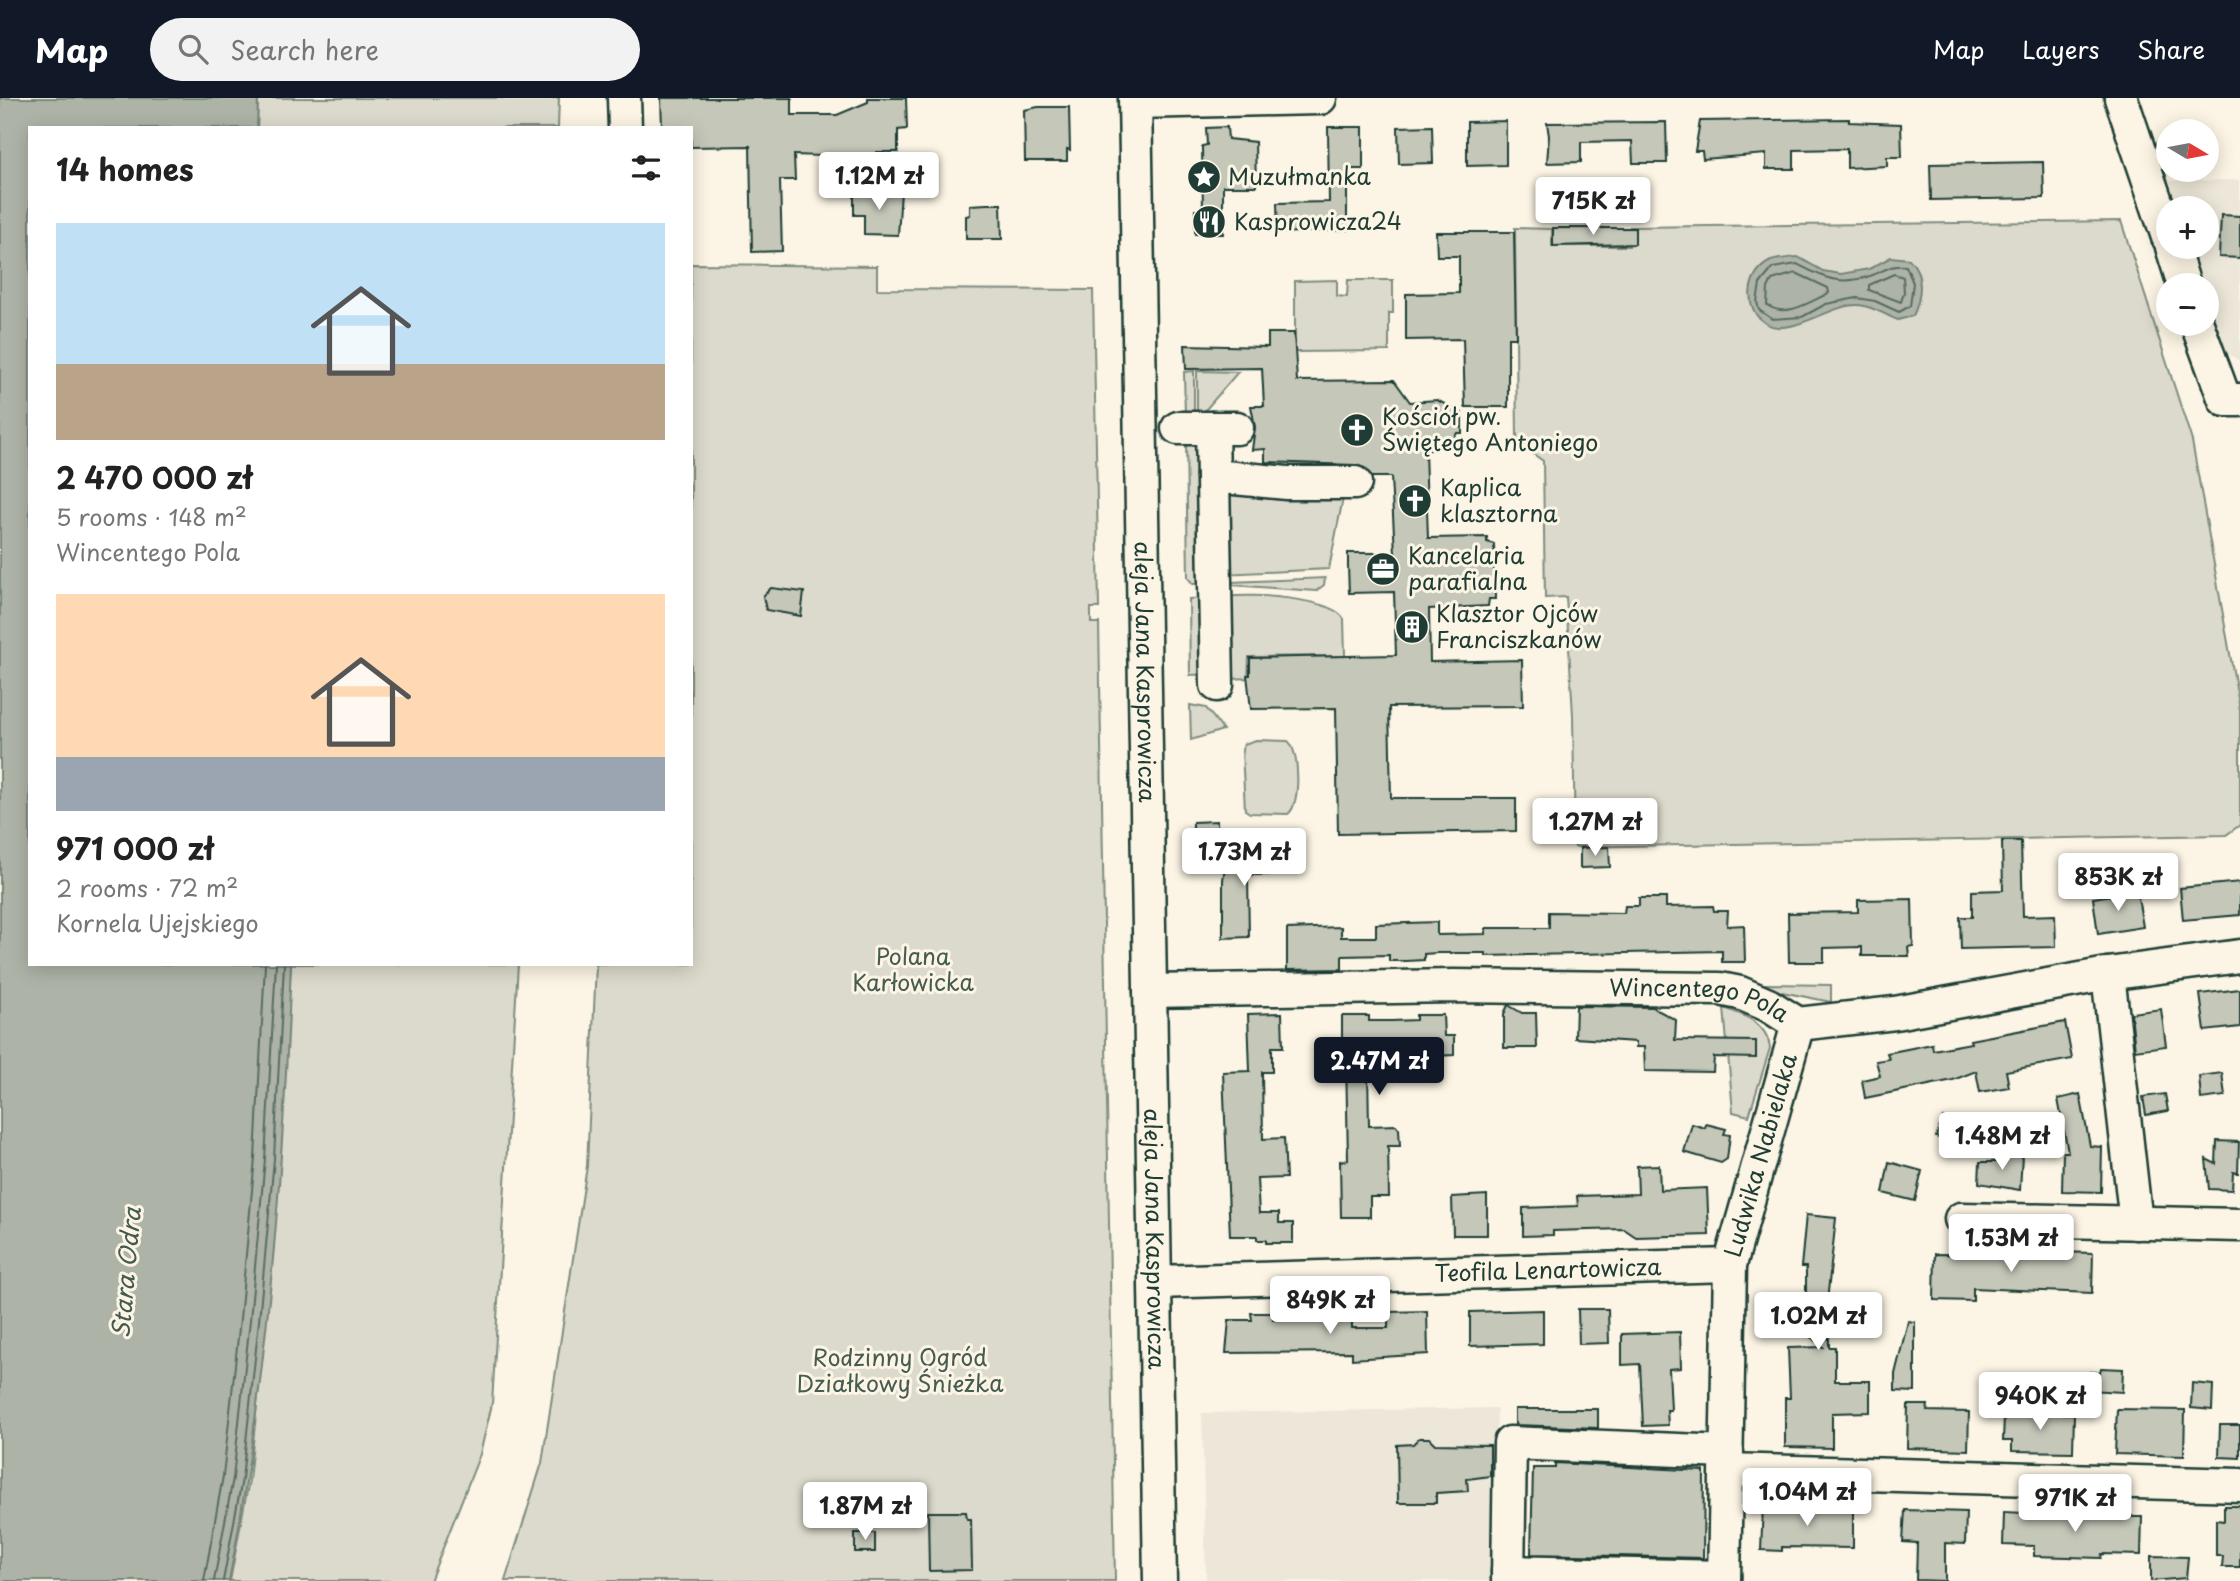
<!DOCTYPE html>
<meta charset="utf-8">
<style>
body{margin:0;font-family:"Playpen Sans",sans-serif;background:#f2f2f2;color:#222;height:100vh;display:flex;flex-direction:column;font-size:26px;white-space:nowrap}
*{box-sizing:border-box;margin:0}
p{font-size:23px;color:#767676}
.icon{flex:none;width:38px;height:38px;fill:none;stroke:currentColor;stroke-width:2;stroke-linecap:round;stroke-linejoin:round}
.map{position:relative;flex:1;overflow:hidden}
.panel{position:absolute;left:28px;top:28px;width:665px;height:840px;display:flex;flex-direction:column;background:#fff;border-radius:0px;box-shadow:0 4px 18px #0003}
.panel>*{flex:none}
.needle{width:46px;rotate:100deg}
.buttons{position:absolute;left:2156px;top:21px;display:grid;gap:14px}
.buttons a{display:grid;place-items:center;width:63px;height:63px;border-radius:50%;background:#fff;box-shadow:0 4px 18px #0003;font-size:35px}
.price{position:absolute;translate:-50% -60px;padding:0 16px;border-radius:7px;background:#fff;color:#222;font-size:23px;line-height:46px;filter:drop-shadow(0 2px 4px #0008)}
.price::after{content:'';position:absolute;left:50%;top:42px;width:21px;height:16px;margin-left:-10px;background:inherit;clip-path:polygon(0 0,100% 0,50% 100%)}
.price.current{background:#111827;color:#fff}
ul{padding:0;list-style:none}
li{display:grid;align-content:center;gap:14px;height:371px;padding:0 28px}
li span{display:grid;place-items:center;height:217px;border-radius:0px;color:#555}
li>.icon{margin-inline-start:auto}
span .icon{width:126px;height:126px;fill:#fffc;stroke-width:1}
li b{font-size:30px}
h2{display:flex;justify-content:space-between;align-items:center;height:84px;padding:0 28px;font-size:30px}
header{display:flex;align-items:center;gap:42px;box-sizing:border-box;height:98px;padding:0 35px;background:#111827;color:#fff}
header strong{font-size:33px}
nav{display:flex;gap:38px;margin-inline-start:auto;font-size:24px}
.search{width:490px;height:63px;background:#f2f2f2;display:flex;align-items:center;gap:18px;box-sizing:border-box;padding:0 24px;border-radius:38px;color:#767676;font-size:26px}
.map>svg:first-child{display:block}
</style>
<header>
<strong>Map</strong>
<div class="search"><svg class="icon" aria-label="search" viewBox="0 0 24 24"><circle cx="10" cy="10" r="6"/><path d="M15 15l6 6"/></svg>Search here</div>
<nav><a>Map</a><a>Layers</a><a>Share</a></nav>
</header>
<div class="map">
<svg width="2240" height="1483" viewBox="0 0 2240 1483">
<rect width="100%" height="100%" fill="#fcf5e5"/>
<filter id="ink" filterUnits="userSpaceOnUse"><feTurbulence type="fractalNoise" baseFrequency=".0143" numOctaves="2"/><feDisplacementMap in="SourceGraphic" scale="14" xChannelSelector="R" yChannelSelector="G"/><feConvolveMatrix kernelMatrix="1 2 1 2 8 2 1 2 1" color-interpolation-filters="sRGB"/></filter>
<g filter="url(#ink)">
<!-- built -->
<g fill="#ece7d8">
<path d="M2240,82V263L2226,255L2216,236L2207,208V187H2200L2187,149H2207V110H2174L2164,83Z"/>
<path d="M1497,1310L1494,1483H1206L1202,1315Z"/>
</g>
<!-- green -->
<g fill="#dcdacc" stroke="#7e8c80" stroke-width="2">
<path d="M258,0H559L558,30H257Z"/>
<path d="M2121,123L2192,343L2240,612V727L2226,737L1575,749L1573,617L1566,499L1545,500L1543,363L1517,344L1515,130L1552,131V148H1629L1630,129Z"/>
<path d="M691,166L877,168V191L1093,192L1099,510H1091V525H1099L1115,1483H505L542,1365L587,1068L596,866H691Z"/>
<path d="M1337,182V198L1347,199L1348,182H1393V215H1389V253L1295,254V183Z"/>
<path d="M1194,273V318H1185L1184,274Z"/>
<path d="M1197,273L1238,274L1202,316L1197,313Z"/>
<path d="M1205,340L1200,486H1193L1188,480L1186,341Z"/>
<path d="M1221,386L1343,400L1329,471L1222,476Z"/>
<path d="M1325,480L1324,487L1316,493L1232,487L1231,484Z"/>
<path d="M1228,499C1251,495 1333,500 1344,521L1345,558L1249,559L1248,580L1231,581Z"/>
<path d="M1210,500L1211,576L1190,577L1189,501Z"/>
<path d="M1190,607L1206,610L1223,632L1191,642Z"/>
<path d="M1256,642L1288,643C1300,653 1301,707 1288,716L1250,715L1245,712L1242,652L1244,646Z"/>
<path d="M291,866H518L492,1306L480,1356L430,1483H230L249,1382L266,1223Z"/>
<path d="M1764,886L1831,887V904L1767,891Z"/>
<path d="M1724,910C1745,917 1767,925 1770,950L1749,1018L1733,1014Z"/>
</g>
<!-- water -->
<g fill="#aeb3a7" stroke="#758479" stroke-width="2">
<path d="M0,0H258L257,30H30V866H291C283,1072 268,1280 229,1483H0Z"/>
<path d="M1798,159L1823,173L1841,176L1869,171L1891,159L1909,161C1925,176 1921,200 1913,218L1898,222C1885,217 1873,208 1858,207C1830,206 1790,241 1765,225C1743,211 1746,174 1771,163C1780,160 1789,160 1798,159Z"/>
</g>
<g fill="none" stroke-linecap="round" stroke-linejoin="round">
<!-- shore -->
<g stroke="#586c62" stroke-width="2">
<path d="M1797,166C1824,180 1839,188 1870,178C1884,173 1890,166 1906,168L1913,185L1910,208L1899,214L1875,203L1857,200L1826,206L1802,219L1772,221L1759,212L1757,204L1760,186L1773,170Z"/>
<path d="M1796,175L1828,190L1829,195C1811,203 1786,221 1767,207L1768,190L1772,182Z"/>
<path d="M1894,176L1903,179L1904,194L1901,204L1869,192V187Z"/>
<path d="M204,1483L223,1378L240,1221L255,1060L265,866"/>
<path d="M214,1483L233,1380L250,1222L265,1061L276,866"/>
<path d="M223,1483L242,1381L259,1223L274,1061L284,866"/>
</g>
</g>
<!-- building -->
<g fill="#c5c7b9" stroke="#1f3d34" stroke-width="2">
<path d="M661,0H792V17H837L868,4V0H906L907,31L898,32V54H877L876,60L794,57L795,82H780L782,153L752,154L750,48L691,49V30H662Z"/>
<path d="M1038,9H1069L1070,52L1067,51V63H1025L1024,12Z"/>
<path d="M1849,21V24L1901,26L1902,59H1887V68L1847,70V51L1794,52V71H1766V56L1703,61L1702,53H1695L1700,23Z"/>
<path d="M1506,23V67L1467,68V24Z"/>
<path d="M1666,24L1667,65H1633L1632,43L1581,44V64L1547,65L1549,38L1547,25Z"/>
<path d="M1432,28L1433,65L1399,66L1398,29Z"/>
<path d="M1227,29L1228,41L1255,44L1256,88H1223V136H1195V112H1203L1202,48L1207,47L1206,30Z"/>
<path d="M1328,29H1363V71H1347V132L1278,135L1277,105L1329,104Z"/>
<path d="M2043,64L2044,100L1931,102L1930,66Z"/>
<path d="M887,94H901L898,137L864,136V117H854V95Z"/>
<path d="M987,106H1001L1002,141H966V118L970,117V107Z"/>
<path d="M2221,117L2240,118V160L2219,159Z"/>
<path d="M1553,130H1635V146L1553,148Z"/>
<path d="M1436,134H1514L1516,240H1508V309H1465L1463,241L1406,242V196L1459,195V158H1437Z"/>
<path d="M1268,235H1294L1297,283L1394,282L1410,304L1437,302L1462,315V335H1457L1451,345L1443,349L1425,353L1428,440L1487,439V444L1494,446L1495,501H1489L1488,508L1429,511L1430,564L1522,562L1523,608L1389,609L1391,700H1516V733L1338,736L1336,610L1251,611L1247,577H1250V560L1396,557L1394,494L1349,495L1348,468V455H1395L1391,379H1372L1365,370L1355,367L1265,364V351L1252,352L1255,329L1251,308H1264L1262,270L1186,271L1185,247L1268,249Z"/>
<path d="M771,490L804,494L801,518L766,512L763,498Z"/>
<path d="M1217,723L1218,754L1193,755V724Z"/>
<path d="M2002,743H2021L2023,818L2055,817L2056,849L1961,851L1960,819H1972V793L2003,792Z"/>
<path d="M1609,749L1610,769L1580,770V750Z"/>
<path d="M1227,756H1286V776L1248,777L1249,839L1223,840V782Z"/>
<path d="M2240,784V817L2183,822L2180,790Z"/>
<path d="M2137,793L2143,829L2098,836L2093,800Z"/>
<path d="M1639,800H1666V809L1713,808L1714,813H1728L1727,828L1744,827L1745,864H1722V853L1486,858V855H1437L1424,856V862L1406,863H1389V857L1342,858V871L1287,872V831L1341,829V839H1376V826L1437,824V837L1486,836V830H1549V814L1624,815L1625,808H1639Z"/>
<path d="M1912,801L1913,848L1908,849L1909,858H1862V849L1824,850V864H1789L1788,815L1858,814V802Z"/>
<path d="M2240,891V929L2205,933L2200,896Z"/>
<path d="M1508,907L1522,915H1536L1537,950H1504V916Z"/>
<path d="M1576,908L1652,909L1676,922L1675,942L1756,943V960L1714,959L1713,974L1645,973L1644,949H1636V944L1575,940Z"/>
<path d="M2161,911L2166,948L2135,952L2131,915Z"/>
<path d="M1282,915L1283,949H1272V974H1262L1263,1041L1284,1040L1286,1080L1257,1081L1259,1115H1279V1125H1293V1145H1266V1142H1257V1138H1230L1223,974L1250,973L1248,916Z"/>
<path d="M1416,917H1443L1444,938H1454V957L1434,958L1435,969L1368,970L1369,1028L1396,1027L1399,1031L1400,1048H1388L1389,1099H1370V1119H1341L1340,1063L1348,1062L1346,960H1342V918H1369V923H1392L1416,922Z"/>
<path d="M2065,924L2072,961L2006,973L2009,989L1980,994L1976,973L1953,982L1865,1000L1862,982L1880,978L1876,963L1889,961L1887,955L1932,946L1933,952L1971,945L1970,942Z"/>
<path d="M2222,975L2225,998L2201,1001L2199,978Z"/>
<path d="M2080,996L2090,1048L2102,1049L2101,1094L2062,1093L2063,1054H2068L2058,1001Z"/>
<path d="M2165,996L2168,1013L2146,1017L2143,999Z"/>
<path d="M1943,1020L1963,1028L1956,1048L1936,1039Z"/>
<path d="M1692,1026L1705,1030L1706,1026L1726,1031L1724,1036L1730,1037L1727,1061L1721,1065L1684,1054Z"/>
<path d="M2217,1043L2239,1044L2238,1075L2233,1074L2232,1092L2209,1091L2206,1061L2216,1066Z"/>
<path d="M2000,1056L2022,1057L2020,1092L1979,1085L1980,1064H2000Z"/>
<path d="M1889,1064L1922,1073L1915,1103L1883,1095Z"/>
<path d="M1659,1067L1660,1092L1707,1090L1709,1137L1636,1139L1624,1131L1553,1133V1137L1523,1138V1110L1578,1108L1577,1098L1638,1096L1637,1068Z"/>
<path d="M1487,1097V1137H1453L1452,1099Z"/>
<path d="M1806,1117L1836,1120L1828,1194L1829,1249H1835V1283H1870V1314L1832,1315V1350L1785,1349V1300H1790L1788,1250L1823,1249L1790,1222V1207H1806V1169H1801Z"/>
<path d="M2057,1154L2093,1155L2092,1195L1973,1190V1203L1934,1202L1935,1156L2057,1157Z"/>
<path d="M1578,1211H1608L1609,1245L1579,1246Z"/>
<path d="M1543,1212V1246L1470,1248V1214Z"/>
<path d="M1427,1213L1428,1256L1352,1261V1254L1226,1255L1229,1222H1252L1251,1215H1273V1222L1345,1216V1220H1352V1230H1388V1214Z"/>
<path d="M1908,1223L1915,1224V1294L1895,1293V1276Z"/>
<path d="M1680,1234L1681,1270L1669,1271L1671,1312H1667L1668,1327L1643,1328L1640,1266L1622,1267V1236Z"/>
<path d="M2101,1270L2123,1271L2122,1294L2089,1292L2090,1274H2100Z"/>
<path d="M2192,1285L2213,1287L2212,1312L2191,1310Z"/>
<path d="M1908,1307H1928L1927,1313L1969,1314L1968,1352L1907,1350Z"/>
<path d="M1515,1311H1598V1330L1515,1327Z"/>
<path d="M2117,1311L2185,1312L2184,1358L2115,1356Z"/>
<path d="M2022,1314L2074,1316L2073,1354L2012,1353V1343H2003L2004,1318L2022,1319Z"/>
<path d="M2220,1327H2240V1360L2219,1359Z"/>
<path d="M1419,1340H1429L1435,1346L1490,1347V1378L1467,1381L1468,1393L1436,1395V1405H1398L1397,1347L1413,1346Z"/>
<path d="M1555,1365L1704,1373L1703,1460L1531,1456L1533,1370H1555Z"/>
<path d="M2123,1407L2133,1419H2142L2141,1457L2102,1456L2101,1460L2034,1458V1448L2003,1447L2004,1414L2114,1419Z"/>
<path d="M1763,1408L1853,1410V1450L1782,1449V1453L1761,1452Z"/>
<path d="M2224,1408H2240V1469H2222L2223,1458H2216V1422L2224,1423Z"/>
<path d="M1905,1412L1966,1414L1965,1446L1945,1445V1483L1916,1482L1917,1445L1903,1444Z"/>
<path d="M928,1414H966L967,1421H971L972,1472L929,1473Z"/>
<rect x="855" y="1435" width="20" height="19"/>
<path d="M2151,1458L2188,1459L2186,1480L2151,1483Z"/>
</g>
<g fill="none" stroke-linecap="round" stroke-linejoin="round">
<!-- minor casing -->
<g stroke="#1f3d34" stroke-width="37">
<g id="minor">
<path d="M624,0L625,30"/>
<path id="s1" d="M1135,0L1160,1483"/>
<path d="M2121,0L2168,139"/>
<path d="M1136,4L1320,0"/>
<path d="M2172,149L2184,187"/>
<path d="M2197,226L2225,302H2240"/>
<path d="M1178,330H1237"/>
<path d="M1212,330L1217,587"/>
<path d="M1213,378L1287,385H1355"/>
<path d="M2108,876L2136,1125"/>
<path id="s2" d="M1150,893L1454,888L1720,891L1740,895L1768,907L1798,926L1895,915L2108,876L2240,858"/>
<path d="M1961,1121L2240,1127"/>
<path id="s3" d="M1156,1184L1730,1167"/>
<path d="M1727,1372L2240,1387"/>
<path d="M1508,1474L1724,1479"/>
<path d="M1508,1483L1510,1345L1727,1354"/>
<path id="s4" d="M1724,1483L1730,1167L1798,926"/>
</g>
</g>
<!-- minor -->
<use href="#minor" stroke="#fcf5e5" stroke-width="32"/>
</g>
</g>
<!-- icons -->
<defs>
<g id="sight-disc" transform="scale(1.75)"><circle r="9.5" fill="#1f3d34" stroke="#fcf5e5"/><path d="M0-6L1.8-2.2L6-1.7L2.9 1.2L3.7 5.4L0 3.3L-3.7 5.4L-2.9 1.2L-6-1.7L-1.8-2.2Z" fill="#fff"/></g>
<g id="restaurant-disc" transform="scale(1.75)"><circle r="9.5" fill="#1f3d34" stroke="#fcf5e5"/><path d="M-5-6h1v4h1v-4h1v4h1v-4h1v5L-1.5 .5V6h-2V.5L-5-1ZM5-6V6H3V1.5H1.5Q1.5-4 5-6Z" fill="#fff"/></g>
<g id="church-disc" transform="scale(1.75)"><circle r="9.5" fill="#1f3d34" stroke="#fcf5e5"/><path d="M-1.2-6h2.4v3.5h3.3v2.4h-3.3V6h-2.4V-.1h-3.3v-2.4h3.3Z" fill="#fff"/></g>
<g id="office-disc" transform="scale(1.75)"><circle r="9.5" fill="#1f3d34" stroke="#fcf5e5"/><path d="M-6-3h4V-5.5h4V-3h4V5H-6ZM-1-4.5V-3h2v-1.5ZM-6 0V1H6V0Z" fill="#fff"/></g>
<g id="building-disc" transform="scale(1.75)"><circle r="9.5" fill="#1f3d34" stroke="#fcf5e5"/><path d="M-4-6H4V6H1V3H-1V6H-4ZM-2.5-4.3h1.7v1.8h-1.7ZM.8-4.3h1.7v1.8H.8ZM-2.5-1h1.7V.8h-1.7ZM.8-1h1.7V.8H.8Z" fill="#fff"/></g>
</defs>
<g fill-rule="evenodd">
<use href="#sight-disc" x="1204" y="79"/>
<use href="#restaurant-disc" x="1209" y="124"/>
<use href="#church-disc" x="1357" y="332"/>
<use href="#church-disc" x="1415" y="403"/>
<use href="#office-disc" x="1383" y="471"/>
<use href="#building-disc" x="1412" y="529"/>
</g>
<g text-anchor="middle" stroke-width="6" stroke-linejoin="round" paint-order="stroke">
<!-- poi labels -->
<g font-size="23" fill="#1f3d34" stroke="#fcf5e5" text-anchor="start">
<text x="1228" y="87">Muzułmanka</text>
<text x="1234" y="132">Kasprowicza24</text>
<text x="1382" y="327">Kościół pw.<tspan x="1382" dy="26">Świętego Antoniego</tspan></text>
<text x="1440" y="398">Kaplica<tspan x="1440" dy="26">klasztorna</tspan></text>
<text x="1408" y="466">Kancelaria<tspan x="1408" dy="26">parafialna</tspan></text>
<text x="1436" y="524">Klasztor Ojców<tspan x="1436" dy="26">Franciszkanów</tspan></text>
</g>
<!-- street labels -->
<g font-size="23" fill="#1f3d34" stroke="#fcf5e5">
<text dy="8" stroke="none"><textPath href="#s1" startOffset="574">aleja Jana Kasprowicza</textPath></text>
<text dy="8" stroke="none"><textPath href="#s2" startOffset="551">Wincentego Pola</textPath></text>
<text dy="8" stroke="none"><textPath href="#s4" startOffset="430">Ludwika Nabielaka</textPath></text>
<text dy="8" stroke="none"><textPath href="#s1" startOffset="1141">aleja Jana Kasprowicza</textPath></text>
<text dy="8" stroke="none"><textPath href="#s3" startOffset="392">Teofila Lenartowicza</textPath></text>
</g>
<!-- park labels -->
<g font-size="23" fill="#455c52" stroke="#fcf5e5">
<text x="913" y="867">Polana<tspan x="913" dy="26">Karłowicka</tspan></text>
<text x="900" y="1268">Rodzinny Ogród<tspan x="900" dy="26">Działkowy Śnieżka</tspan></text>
</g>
<!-- water labels -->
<g font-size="24" font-style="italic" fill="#435a51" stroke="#fcf5e5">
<text transform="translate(127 1175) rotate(-85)" y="8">Stara Odra</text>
</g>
</g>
</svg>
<div class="buttons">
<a><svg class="needle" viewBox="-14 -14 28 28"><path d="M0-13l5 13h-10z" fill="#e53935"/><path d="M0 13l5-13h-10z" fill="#767676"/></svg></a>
<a>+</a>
<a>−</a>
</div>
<b class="price" style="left:879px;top:114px">1.12M zł</b>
<b class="price" style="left:1593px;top:139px">715K zł</b>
<b class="price" style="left:1595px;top:760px">1.27M zł</b>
<b class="price" style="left:1244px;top:790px">1.73M zł</b>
<b class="price" style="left:2118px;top:815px">853K zł</b>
<b class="price current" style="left:1379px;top:999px">2.47M zł</b>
<b class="price" style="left:2002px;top:1074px">1.48M zł</b>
<b class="price" style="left:2011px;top:1176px">1.53M zł</b>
<b class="price" style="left:1330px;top:1238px">849K zł</b>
<b class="price" style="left:1818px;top:1254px">1.02M zł</b>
<b class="price" style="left:2040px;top:1334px">940K zł</b>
<b class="price" style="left:1807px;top:1430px">1.04M zł</b>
<b class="price" style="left:2075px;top:1436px">971K zł</b>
<b class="price" style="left:865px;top:1444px">1.87M zł</b>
<section class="panel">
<h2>14 homes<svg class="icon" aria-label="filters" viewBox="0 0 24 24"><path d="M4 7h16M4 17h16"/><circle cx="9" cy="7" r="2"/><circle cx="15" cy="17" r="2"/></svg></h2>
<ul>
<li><span style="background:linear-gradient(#bfe0f5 65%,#b9a48a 0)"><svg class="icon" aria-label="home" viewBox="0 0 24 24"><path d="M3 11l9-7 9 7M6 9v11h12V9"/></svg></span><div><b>2 470 000 zł</b><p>5 rooms · 148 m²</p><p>Wincentego Pola</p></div></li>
<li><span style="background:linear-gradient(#ffd9b3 75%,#9aa5b1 0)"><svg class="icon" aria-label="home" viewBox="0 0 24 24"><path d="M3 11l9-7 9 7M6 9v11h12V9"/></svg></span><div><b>971 000 zł</b><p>2 rooms · 72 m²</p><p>Kornela Ujejskiego</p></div></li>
</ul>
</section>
</div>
